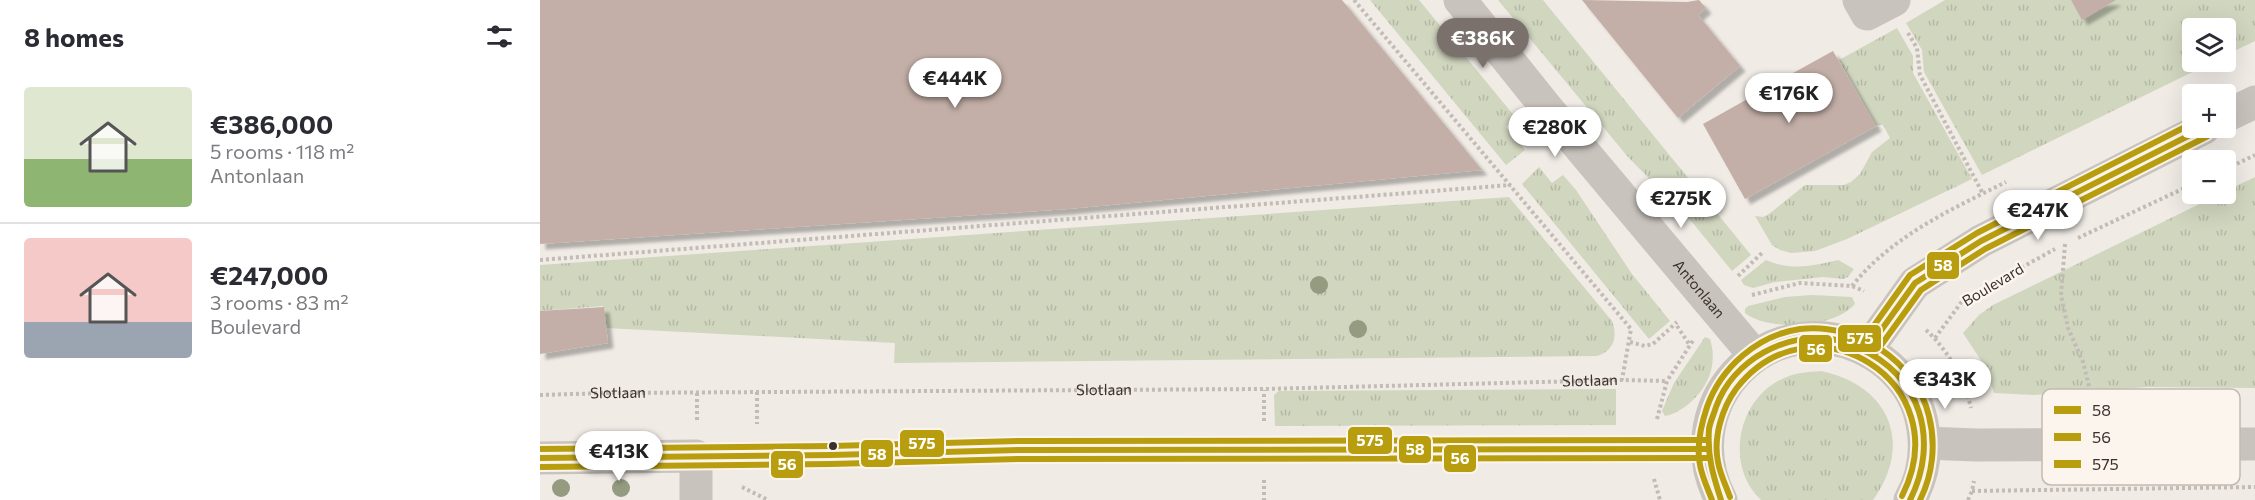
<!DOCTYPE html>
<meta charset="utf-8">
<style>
body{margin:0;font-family:Commissioner,sans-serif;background:#f7f7f7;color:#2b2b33;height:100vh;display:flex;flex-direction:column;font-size:22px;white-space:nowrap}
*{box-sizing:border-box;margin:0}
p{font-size:20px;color:#7c7c81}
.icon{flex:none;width:33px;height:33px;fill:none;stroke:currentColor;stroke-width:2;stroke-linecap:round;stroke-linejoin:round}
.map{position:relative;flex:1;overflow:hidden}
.details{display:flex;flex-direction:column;background:#fff;width:540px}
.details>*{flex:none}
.buttons{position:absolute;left:1642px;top:18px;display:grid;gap:12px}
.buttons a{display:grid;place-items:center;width:54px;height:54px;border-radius:6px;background:#fff;box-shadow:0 6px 24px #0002;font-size:30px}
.price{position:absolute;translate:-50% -51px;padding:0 14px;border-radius:21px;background:#fff;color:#222;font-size:20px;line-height:39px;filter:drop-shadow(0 2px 3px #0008)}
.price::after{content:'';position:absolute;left:50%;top:36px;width:18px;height:14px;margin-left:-9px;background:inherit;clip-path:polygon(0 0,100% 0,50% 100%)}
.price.selected{background:#7a716c;color:#fff}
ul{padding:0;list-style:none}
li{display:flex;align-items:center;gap:18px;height:150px;padding:0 24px}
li+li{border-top:2px solid #e1e1e2}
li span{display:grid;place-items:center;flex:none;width:168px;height:120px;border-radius:6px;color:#555}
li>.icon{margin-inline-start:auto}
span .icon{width:72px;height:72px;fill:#fffc;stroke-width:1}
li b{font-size:26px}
h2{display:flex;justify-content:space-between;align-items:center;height:72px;padding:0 24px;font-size:26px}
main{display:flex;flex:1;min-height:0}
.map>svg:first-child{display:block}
</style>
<main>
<section class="details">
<h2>8 homes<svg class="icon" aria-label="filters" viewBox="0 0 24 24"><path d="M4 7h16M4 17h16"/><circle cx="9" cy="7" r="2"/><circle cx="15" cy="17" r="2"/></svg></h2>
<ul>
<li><span style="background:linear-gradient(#dfe7d0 60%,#8fb573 0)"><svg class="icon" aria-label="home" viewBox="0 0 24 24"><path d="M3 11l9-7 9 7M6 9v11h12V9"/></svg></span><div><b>€386,000</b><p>5 rooms · 118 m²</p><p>Antonlaan</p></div></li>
<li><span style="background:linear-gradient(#f6c9c9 70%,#9aa5b1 0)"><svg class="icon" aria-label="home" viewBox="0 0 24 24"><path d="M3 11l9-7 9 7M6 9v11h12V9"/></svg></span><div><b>€247,000</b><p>3 rooms · 83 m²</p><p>Boulevard</p></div></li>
</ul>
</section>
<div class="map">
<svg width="1715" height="500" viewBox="0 0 1715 500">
<defs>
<pattern id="grass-tufts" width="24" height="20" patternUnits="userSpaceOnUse" patternTransform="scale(1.5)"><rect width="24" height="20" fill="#d1d6bf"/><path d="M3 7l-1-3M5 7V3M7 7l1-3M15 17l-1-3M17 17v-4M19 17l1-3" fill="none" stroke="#b4b8a4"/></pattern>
<filter id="shadow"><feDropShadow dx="5.5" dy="5.5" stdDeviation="1.5" flood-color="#0004"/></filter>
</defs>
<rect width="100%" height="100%" fill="#f0ebe5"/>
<!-- grass -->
<g fill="url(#grass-tufts)">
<path d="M830,0H879L976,118L966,127L985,150L966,165Z"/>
<path d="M958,0H1003L1211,255L1192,271L1152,222L1088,157Z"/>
<path d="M1405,0H1715V41L1686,55V28H1653V62H1673L1442,175L1384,72L1382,50L1366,23Z"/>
<path d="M1357,28L1373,56V73L1432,179L1307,239L1275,251L1251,253L1240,250L1232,245L1215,216L1223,217L1229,214L1265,185H1304L1311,182L1320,174L1332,152L1350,138L1343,125H1335L1299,60Z"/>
<path d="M999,167L1012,183L1023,175L1036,190L1092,274L1130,321L1109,339L982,184Z"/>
<path d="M1715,177V388L1607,387L1494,395L1454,393L1446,368L1423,333L1439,315L1453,305L1680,194H1686V191Z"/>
<path d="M969,197L1072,321C1078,336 1074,351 1057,356L354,363L355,343L66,328L63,306L0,311V265Z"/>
<path d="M1226,260C1251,271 1273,266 1298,260L1314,269L1308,277L1303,279L1283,277L1235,282L1213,288L1204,285L1201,280Z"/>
<path d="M1271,295L1312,297L1315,304C1295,328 1229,332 1205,313V309L1208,306L1245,297Z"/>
<path d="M1165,337L1170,339C1178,365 1168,389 1146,406C1139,411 1132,415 1125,416L1122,411L1134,383Z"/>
<path d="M1281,371C1349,385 1374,443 1333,500H1221C1185,467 1197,401 1240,380C1253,373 1266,372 1281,371Z"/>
<path d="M1076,389V425L735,426L734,395L739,391Z"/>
</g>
<!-- building -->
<g fill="#c3afa7" filter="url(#shadow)">
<path d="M0,0H802L942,170L527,209L0,244Z"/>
<path d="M1042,0L1147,2L1159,0L1166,8L1158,15L1200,66L1138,118Z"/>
<path d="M1531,0H1576L1542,20Z"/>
<path d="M1293,51L1336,126L1205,199L1163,124L1220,92L1216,82L1231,74L1235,83Z"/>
<path d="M64,307L68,343L0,354V311Z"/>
</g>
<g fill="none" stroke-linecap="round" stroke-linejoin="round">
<!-- path -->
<g stroke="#c2bbb6" stroke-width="4" stroke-dasharray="3 3" stroke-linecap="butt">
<path d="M814,0L1091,329L1082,380"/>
<path d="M1368,33L1377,48L1380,75L1443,194"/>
<path d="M1686,169L1715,155"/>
<path d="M1538,238L1653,184"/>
<path d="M1525,244L1521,295L1528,328L1543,362L1554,406"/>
<path d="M0,260L971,185"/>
<path d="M1198,276L1223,252"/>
<path d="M1312,286C1352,236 1410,210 1466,182"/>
<path d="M1212,295L1260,283L1312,286L1324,291"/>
<path d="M1137,326L1149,344"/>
<path d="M1386,330C1408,350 1424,379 1431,408"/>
<path d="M1395,338L1423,300L1515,249"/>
<path d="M1090,342L1105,346L1113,344L1137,322"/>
<path d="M217,392V424"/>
<path id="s1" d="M0,395L66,393L724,389L1082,380L1127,381"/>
<path d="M1117,419L1127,381L1154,339"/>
<path d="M157,420V392"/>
<path d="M724,421V390"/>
<path d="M1114,479L1120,500"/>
<path d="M724,480V500"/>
<path d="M202,487L228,500"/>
<path d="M1432,491L1715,487"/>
<path d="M1428,500L1432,491L1434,481"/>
</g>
<!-- service -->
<path stroke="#c9c3be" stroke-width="18" d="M156,456L480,450L1167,449"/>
<!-- minor -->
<g stroke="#c9c3be" stroke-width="33">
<path id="s2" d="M920,0L1006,107L1215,356"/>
<path d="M1319,0L1327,14L1354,0"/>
<path d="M1686,116L1715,102"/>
<path d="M1327,350L1375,283L1441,241L1664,128"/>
<path d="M1385,443L1436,445L1715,444"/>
<path d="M0,458L156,456V500"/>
<path d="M1181,500C1129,400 1237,295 1334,355C1354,367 1372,388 1379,411C1388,442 1386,472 1370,500"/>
</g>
<!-- bus-1 casing -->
<g stroke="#fbf5ee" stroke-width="10">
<g id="bus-1">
<path d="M1327,350L1375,283L1441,241L1664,128"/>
<path d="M0,458L291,455L480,450L1167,449"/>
<path d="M1181,500C1173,475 1167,456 1169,429C1170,422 1174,414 1176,407C1193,360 1247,330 1297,340C1304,341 1311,346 1318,348C1381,374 1400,441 1370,500"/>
</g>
</g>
<!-- bus-2 casing -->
<g stroke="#fbf5ee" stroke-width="10">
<g id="bus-2">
<path d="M1334,355L1381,290L1445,249L1668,136"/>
<path d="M0,467L291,464L480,459L1167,458"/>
<path d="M1190,497C1186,486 1180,474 1178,462C1173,438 1182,408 1196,389C1272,291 1420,382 1362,496"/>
</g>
</g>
<!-- bus-3 casing -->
<g stroke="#fbf5ee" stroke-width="10">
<g id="bus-3">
<path d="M1320,345L1370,275L1437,233L1653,123"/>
<path d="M0,449L291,446L480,441L1167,440"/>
<path d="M1172,500C1168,489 1162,477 1160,465C1156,446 1161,425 1167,407C1181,367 1218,335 1260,329C1316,322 1376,361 1389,416C1396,444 1393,474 1380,500"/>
</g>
</g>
<!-- bus-1 -->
<use href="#bus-1" stroke="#b89e0f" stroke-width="6"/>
<!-- bus-2 -->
<use href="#bus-2" stroke="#b89e0f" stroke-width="6"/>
<!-- bus-3 -->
<use href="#bus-3" stroke="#b89e0f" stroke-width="6"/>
</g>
<!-- trees -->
<g fill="#959b80">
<circle cx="779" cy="285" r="9"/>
<circle cx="818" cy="329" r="9"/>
<circle cx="21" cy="488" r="9"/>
<circle cx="81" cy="488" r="9"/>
</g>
<!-- markers -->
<circle fill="#3b302b" stroke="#fbf5ee" stroke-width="2" cx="293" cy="446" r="5"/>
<g text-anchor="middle" stroke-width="5" stroke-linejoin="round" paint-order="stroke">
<!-- street labels -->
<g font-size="15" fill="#3b302b" stroke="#fbf5ee">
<text transform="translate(1453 285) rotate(-31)" y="5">Boulevard</text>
<text dy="5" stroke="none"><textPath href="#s2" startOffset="375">Antonlaan</textPath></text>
<text dy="5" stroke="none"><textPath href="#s1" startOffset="1050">Slotlaan</textPath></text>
<text dy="5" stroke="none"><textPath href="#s1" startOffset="564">Slotlaan</textPath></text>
<text dy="5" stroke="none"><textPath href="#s1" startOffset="78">Slotlaan</textPath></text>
</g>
</g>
<!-- legend -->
<rect x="1502" y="389" width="198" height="96" rx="9" fill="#fbf5ee" stroke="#c1bab4" stroke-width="1.5"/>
<rect x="1514" y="406" width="27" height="8" fill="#b89e0f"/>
<rect x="1514" y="433" width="27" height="8" fill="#b89e0f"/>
<rect x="1514" y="460" width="27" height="8" fill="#b89e0f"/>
<g font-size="16" fill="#3b302b">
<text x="1552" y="416">58</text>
<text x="1552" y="443">56</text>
<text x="1552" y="470">575</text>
</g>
<g stroke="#fbf5ee" stroke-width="2">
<rect x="1386" y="251" width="34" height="29" rx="6" fill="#b89e0f"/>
<rect x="1297" y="324" width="45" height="29" rx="6" fill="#b89e0f"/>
<rect x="1258" y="334" width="35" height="29" rx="6" fill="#b89e0f"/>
<rect x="807" y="426" width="46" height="29" rx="6" fill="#b89e0f"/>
<rect x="359" y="429" width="46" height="29" rx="6" fill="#b89e0f"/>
<rect x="858" y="435" width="34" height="29" rx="6" fill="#b89e0f"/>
<rect x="320" y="439" width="34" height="29" rx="6" fill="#b89e0f"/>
<rect x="903" y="444" width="34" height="29" rx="6" fill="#b89e0f"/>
<rect x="230" y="450" width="34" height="29" rx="6" fill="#b89e0f"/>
</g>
<g font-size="16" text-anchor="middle" font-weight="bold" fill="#fff">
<text x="1403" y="271">58</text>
<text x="1320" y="344">575</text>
<text x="1276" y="355">56</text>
<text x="830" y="446">575</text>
<text x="382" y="449">575</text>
<text x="875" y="455">58</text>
<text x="337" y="460">58</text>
<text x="920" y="464">56</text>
<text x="247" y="470">56</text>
</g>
</svg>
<div class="buttons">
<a><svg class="icon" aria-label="layers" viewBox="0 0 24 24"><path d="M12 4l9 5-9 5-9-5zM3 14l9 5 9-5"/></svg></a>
<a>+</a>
<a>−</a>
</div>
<b class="price selected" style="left:943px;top:69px">€386K</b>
<b class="price" style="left:415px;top:109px">€444K</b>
<b class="price" style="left:1249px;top:124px">€176K</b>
<b class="price" style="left:1015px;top:158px">€280K</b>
<b class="price" style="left:1141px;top:229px">€275K</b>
<b class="price" style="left:1498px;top:241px">€247K</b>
<b class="price" style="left:1405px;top:410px">€343K</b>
<b class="price" style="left:79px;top:482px">€413K</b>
</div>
</main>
